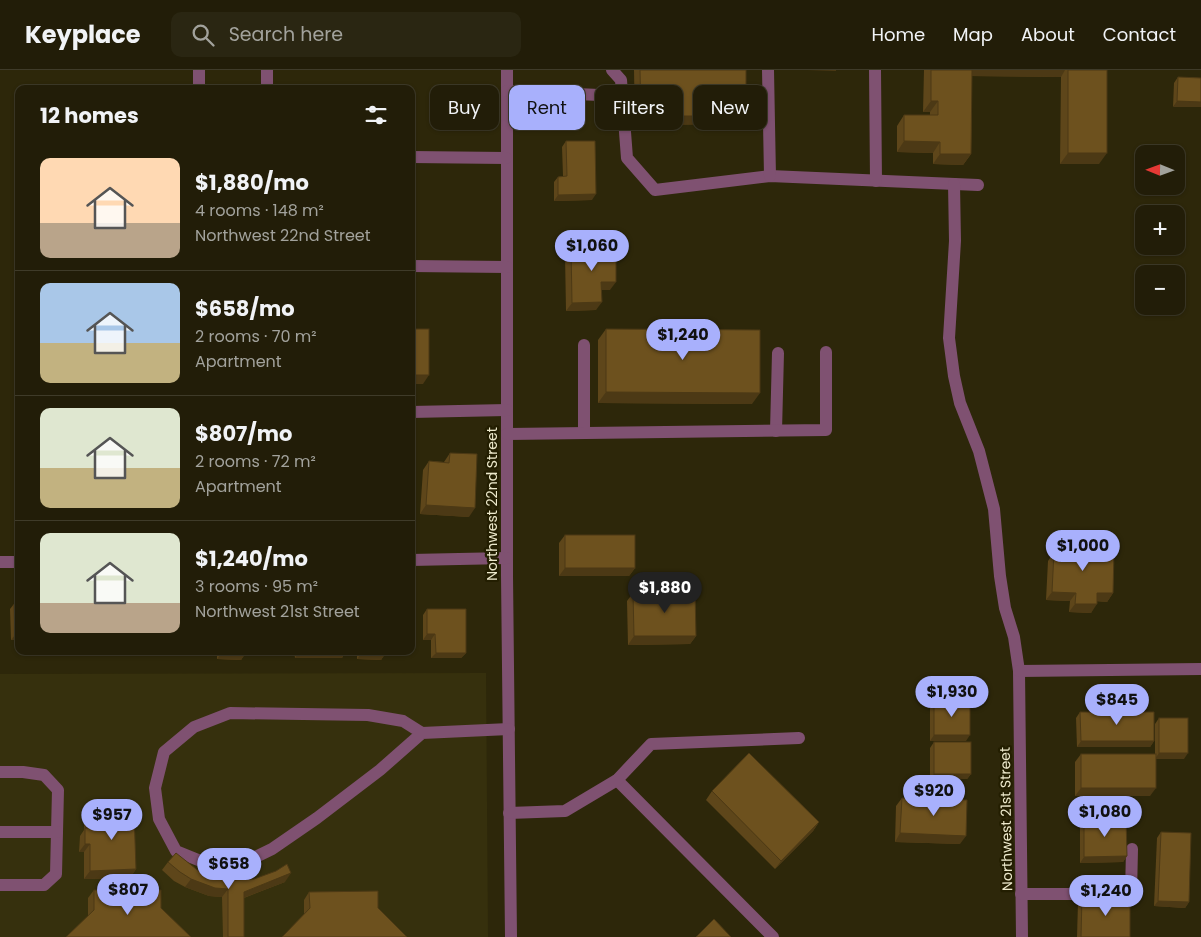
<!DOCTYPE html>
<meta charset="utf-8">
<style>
body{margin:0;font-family:Poppins,sans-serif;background:#2a2612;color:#f1f3f6;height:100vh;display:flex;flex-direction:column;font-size:19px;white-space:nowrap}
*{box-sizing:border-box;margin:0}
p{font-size:16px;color:#a2a29c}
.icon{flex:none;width:28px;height:28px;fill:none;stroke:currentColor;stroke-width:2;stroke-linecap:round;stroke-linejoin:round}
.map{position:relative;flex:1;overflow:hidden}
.panel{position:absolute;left:15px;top:15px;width:400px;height:570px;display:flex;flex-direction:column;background:#221d08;border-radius:10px;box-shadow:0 1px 4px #0004,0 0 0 1px #3f3b29}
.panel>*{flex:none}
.hud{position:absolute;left:430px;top:15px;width:475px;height:45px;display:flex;gap:10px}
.needle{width:32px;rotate:271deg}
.controls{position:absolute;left:1135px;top:75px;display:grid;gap:10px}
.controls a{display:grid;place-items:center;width:50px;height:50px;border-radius:10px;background:#221d08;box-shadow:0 1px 4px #0004,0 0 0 1px #3f3b29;font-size:25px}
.price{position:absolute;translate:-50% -42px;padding:0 11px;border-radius:18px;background:#a8b0fc;color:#111;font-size:16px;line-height:32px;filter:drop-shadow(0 1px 2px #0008)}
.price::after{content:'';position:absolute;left:50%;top:30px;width:15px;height:11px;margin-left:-8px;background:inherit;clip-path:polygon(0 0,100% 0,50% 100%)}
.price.on{background:#222;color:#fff}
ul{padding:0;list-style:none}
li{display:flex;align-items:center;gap:15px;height:125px;padding:0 25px}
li+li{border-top:1px solid #3f3b29}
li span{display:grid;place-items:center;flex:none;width:140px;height:100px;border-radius:10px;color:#555}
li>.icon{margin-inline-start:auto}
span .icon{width:60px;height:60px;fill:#fffc;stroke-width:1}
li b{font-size:21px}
h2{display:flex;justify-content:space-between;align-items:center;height:60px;padding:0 25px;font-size:21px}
.tag{padding:0 18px;border-radius:10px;background:#221d08;box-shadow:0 1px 4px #0004,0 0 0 1px #3f3b29;font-size:18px;line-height:45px}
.tag.on{background:#a8b0fc;color:#111}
header{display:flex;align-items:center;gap:30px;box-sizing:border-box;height:70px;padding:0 25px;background:#221d08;border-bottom:1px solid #3f3b29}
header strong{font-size:24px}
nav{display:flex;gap:28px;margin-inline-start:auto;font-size:18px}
.search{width:350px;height:45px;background:#2a2612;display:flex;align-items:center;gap:12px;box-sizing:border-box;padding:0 18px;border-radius:10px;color:#a2a29c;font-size:19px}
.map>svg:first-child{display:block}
</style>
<header>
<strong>Keyplace</strong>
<div class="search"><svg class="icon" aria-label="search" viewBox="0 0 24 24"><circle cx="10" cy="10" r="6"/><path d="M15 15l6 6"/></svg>Search here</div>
<nav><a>Home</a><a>Map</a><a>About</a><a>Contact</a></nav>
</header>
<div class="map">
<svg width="1201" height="867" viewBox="0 0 1201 867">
<rect width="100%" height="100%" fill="#2d270a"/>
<!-- built -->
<path fill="#36300d" d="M486,603L488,867H0V604Z"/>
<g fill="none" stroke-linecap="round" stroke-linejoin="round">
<!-- minor -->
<g stroke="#7f5171" stroke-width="12">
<path d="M507,0V506L511,867"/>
<path d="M612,0L621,10L627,88L655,120L770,106L978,115"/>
<path d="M768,0L770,106"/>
<path d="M875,0L876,111"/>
<path d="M199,19V0"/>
<path d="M267,19V0"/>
<path d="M507,21L622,26"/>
<path d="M411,87L506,88"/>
<path d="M954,114L955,171L949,268L954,306L960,333L979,381L994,439L1000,506L1005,538L1014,567L1019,601L1022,867"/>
<path d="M411,196L507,197"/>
<path d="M411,342L507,340"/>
<path d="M776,361L778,283"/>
<path d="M584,363V275"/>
<path d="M507,364L826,360V282"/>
<path d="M411,490L507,488"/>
<path d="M0,492H19"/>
<path d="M1019,601L1201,599"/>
<path d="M422,663L380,700L317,748L272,779L241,794H208L176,781L159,749L155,718L164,682L194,657L230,643L368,645L403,651L422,663L509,659"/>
<path d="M0,702H23L44,705L58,720L56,804L44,815H0"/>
<path d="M617,710L773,867"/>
<path d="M509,743L565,741L617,710L651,674L799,668"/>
<path d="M0,762H57"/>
<path d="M1021,824H1131L1132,779"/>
</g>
</g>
<!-- wall -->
<g fill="#5e461a">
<path d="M634,0H746L741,54L635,55Z"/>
<path d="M924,0H1107L1099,94H1060L1061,7L972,6L971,84L963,95L933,94V83L897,82V56L904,45H930V42H923Z"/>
<path d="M1178,7L1201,8L1173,37L1174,13Z"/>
<path d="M566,71L592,130L554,131V112L558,107L563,106L562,77Z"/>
<path d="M571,176L610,220H601L596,240L566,241L565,185Z"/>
<path d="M606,259L752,334L598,333V270Z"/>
<path d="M450,383L469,447L420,444L423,400L429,391L444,392Z"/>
<path d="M565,465L635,498L629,506H559V473Z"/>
<path d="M1066,469L1088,482L1113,523L1107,532L1097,531L1091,543L1069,542L1070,531L1046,530L1048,491L1054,482L1060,483V478Z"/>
<path d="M633,523L696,566L690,574L628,575L627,531Z"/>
<path d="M14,534L19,570H11L10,539Z"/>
<path d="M427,539L466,583L461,588H431V570H423V545Z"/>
<path d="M217,581H245V584L241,590L217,589Z"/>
<path d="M294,581H346L342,588H295Z"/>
<path d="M357,581H385V584L381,590L357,589Z"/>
<path d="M934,631L966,671H930V637Z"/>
<path d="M1080,642L1154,671L1150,677H1077L1076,648Z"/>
<path d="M1159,648L1184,689H1156L1150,726H1075V692L1081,684H1155V654Z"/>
<path d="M934,672L971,704L967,709H930V678Z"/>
<path d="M712,721L819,752L813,761L775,799L706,730Z"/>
<path d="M902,728L960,774L895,772L896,736Z"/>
<path d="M90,743L136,799L130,808L84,809V782H79L80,766L84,760V751Z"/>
<path d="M1084,750L1127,786L1123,792L1080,793V755Z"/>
<path d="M1161,762L1189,832L1185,838L1154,836L1157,768Z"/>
<path d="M168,792L200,802L215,807L230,810L285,812L244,828V867H223L222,827L209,826L185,817L174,811L162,800Z"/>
<path d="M94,820L161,838L88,846V828Z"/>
<path d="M309,822L378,838L304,845V830Z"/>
<path d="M1082,826L1130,867H1077L1078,832Z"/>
</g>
<!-- shaded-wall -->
<g fill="#4c3915">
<path d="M807,0H836V1Z"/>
<path d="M969,0H1065L1061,7L964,6Z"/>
<path d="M931,31H938L930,42H923Z"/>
<path d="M1177,31L1201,32V37H1173Z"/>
<path d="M641,46H746L741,54L635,55Z"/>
<path d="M904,71L940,72L933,83L897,82Z"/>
<path d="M1068,83H1107L1099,94H1060Z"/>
<path d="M940,84H971L963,95L933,94Z"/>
<path d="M596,124L592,130L554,131L558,125Z"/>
<path d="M601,212H616L610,220H595Z"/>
<path d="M602,232L596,240L566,241L572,233Z"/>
<path d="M411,305H429L423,314H411Z"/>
<path d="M606,322L760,323L752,334L598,333Z"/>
<path d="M426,435L475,438L469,447L420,444Z"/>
<path d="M565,498H635L629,506H559Z"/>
<path d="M1052,522L1076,523L1070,531L1046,530Z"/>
<path d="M1097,523H1113L1107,532L1092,531Z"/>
<path d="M1075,534H1097L1091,543L1069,542Z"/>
<path d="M427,564H435L431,570H423Z"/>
<path d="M15,565H19V570H11Z"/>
<path d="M634,566H696L690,574L628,575Z"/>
<path d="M300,581H346L342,588H295Z"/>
<path d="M436,583H466L461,588H431Z"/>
<path d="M221,584H245L241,590L217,589Z"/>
<path d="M361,584H385L381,590L357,589Z"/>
<path d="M934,665H970L966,671H930Z"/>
<path d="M1081,671H1154L1150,677H1077Z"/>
<path d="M1159,683H1188L1184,689H1155Z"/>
<path d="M934,704H971L967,709H930Z"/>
<path d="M1081,718H1156L1150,726H1075Z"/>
<path d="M819,752L813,761L775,799L781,791Z"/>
<path d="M900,763L966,766L960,774L895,772Z"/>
<path d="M85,774H90L84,782H79Z"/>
<path d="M1127,786L1123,792L1080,793L1084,787Z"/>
<path d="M136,799L130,808L84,809L90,801Z"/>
<path d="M291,803L285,812L238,830L244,822Z"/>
<path d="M191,809L228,819L222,827L209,826L185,817Z"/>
<path d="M1158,831L1189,832L1185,838L1154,836Z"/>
</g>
<!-- building -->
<g fill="#6d511e" stroke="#4c3915">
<path d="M640,0H746V46H641Z"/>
<path d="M931,0H972L971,84H940V72L904,71V45H938V31H931Z"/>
<rect x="1068" y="0" width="39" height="83"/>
<path d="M1178,7L1201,8V32L1177,31Z"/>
<path d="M566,71H595L596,124L558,125V107L567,106Z"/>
<path d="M571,176H616V212H601L602,232L572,233Z"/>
<rect x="411" y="259" width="18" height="46"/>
<path d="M606,259L760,260V323L606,322Z"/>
<path d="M450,383L477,384L475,438L426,435L429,391L449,393Z"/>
<rect x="565" y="465" width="70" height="33"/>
<path d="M1066,469L1088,470V482H1114L1113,523H1097V534H1075L1076,523L1052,522L1054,482L1066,483Z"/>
<path d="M695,522L696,566H634L633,523Z"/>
<path d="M14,534H19V565H15Z"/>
<path d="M427,539H466V583H436L435,564H427Z"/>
<rect x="221" y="581" width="24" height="3"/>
<rect x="361" y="581" width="24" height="3"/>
<rect x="934" y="631" width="36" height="34"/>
<path d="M1080,642H1154V671H1081Z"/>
<rect x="1159" y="648" width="29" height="35"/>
<rect x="934" y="672" width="37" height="32"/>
<path d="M749,683L819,752L781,791L712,721Z"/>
<rect x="1081" y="684" width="75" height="34"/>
<path d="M902,728L967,730L966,766L900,763Z"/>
<path d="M134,742L136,799L90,801V774H85V758H90V743Z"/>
<path d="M1126,749L1127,786L1084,787V750Z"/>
<path d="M1161,762L1191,763L1189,832L1158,831Z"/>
<path d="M176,783L200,802L215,807L230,810L254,809L276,801L287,794L291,803L244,822V867H228V819L215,818L191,809L180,802L168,792Z"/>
<path d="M94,820H161V838L191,867H66L94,840Z"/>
<path d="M378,821V838L407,867H282L310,838L309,822Z"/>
<path d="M1082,826H1130V867H1081Z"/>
<path d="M714,849L731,867H696Z"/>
</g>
<g text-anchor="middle" stroke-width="4.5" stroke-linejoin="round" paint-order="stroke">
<!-- street labels -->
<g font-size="14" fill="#ede9cc" stroke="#231e01">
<text transform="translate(492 434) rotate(-90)" y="5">Northwest 22nd Street</text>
<text transform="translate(1006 749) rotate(-91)" y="5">Northwest 21st Street</text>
</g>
</g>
</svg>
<div class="controls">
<a><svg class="needle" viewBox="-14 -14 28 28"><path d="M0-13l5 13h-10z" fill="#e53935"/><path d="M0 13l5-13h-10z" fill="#a2a29c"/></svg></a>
<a>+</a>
<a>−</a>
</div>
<b class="price" style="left:592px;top:202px">$1,060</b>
<b class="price" style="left:683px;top:291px">$1,240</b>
<b class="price" style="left:1083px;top:502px">$1,000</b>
<b class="price on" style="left:665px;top:544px">$1,880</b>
<b class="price" style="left:952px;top:648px">$1,930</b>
<b class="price" style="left:1117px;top:656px">$845</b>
<b class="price" style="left:934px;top:747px">$920</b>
<b class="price" style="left:1105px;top:768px">$1,080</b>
<b class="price" style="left:112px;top:771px">$957</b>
<b class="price" style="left:229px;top:820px">$658</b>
<b class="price" style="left:128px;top:846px">$807</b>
<b class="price" style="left:1106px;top:847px">$1,240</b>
<div class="hud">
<a class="tag">Buy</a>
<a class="tag on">Rent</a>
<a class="tag">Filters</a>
<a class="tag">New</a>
</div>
<section class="panel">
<h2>12 homes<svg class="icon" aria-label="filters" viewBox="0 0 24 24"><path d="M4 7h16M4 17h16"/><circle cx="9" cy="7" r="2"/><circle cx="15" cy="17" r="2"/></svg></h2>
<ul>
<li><span style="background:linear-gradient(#ffd9b3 65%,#b9a48a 0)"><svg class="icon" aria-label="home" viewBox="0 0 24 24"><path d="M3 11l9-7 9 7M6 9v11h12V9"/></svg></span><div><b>$1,880/mo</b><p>4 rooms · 148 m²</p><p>Northwest 22nd Street</p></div></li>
<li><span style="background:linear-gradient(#a9c7e8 60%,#c2b280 0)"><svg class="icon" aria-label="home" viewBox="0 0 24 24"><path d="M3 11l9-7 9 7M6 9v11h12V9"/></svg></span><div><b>$658/mo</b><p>2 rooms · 70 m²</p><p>Apartment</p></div></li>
<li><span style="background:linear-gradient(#dfe7d0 60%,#c2b280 0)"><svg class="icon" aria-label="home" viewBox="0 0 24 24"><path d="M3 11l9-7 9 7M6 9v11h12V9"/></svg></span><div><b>$807/mo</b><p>2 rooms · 72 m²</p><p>Apartment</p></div></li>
<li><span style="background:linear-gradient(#dfe7d0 70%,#b9a48a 0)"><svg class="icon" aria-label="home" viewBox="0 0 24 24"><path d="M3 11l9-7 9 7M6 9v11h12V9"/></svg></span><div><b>$1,240/mo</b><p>3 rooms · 95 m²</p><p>Northwest 21st Street</p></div></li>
</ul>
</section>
</div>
